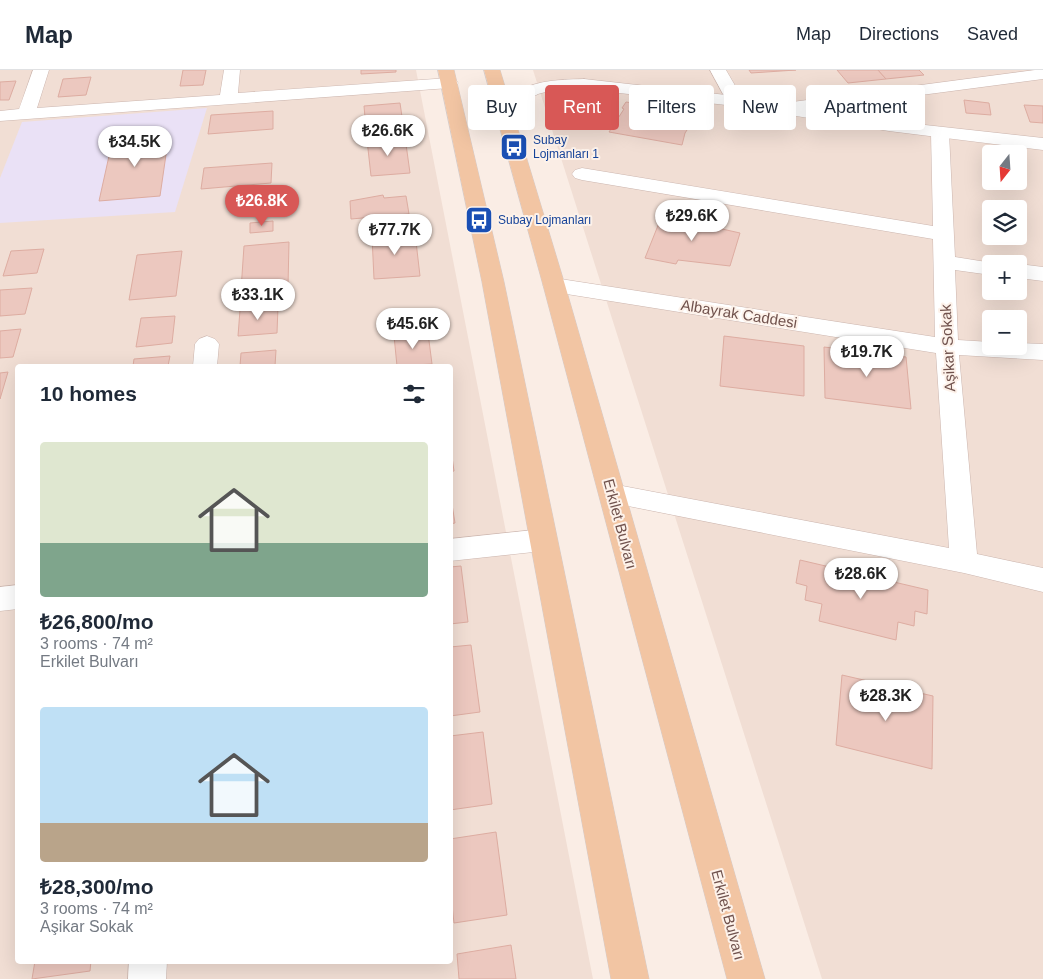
<!DOCTYPE html>
<meta charset="utf-8">
<style>
body{margin:0;font-family:Helvetica,sans-serif;background:#f6f6f7;color:#1f2937;height:100vh;display:flex;flex-direction:column;font-size:19px;white-space:nowrap}
*{box-sizing:border-box;margin:0}
p{font-size:16px;color:#747a83}
.icon{flex:none;width:28px;height:28px;fill:none;stroke:currentColor;stroke-width:2;stroke-linecap:round;stroke-linejoin:round}
.map{position:relative;flex:1;overflow:hidden}
.sheet{position:absolute;left:15px;top:294px;width:438px;height:600px;display:flex;flex-direction:column;background:#fff;border-radius:5px;box-shadow:0 5px 20px #0002}
.sheet>*{flex:none}
.hud{position:absolute;left:468px;top:15px;width:475px;height:45px;display:flex;gap:10px}
.needle{width:32px;rotate:197deg}
.buttons{position:absolute;left:982px;top:75px;display:grid;gap:10px}
.buttons a{display:grid;place-items:center;width:45px;height:45px;border-radius:5px;background:#fff;box-shadow:0 5px 20px #0002;font-size:25px}
.price{position:absolute;translate:-50% -42px;padding:0 11px;border-radius:18px;background:#fff;color:#222;font-size:16px;line-height:32px;filter:drop-shadow(0 1px 2px #0008)}
.price::after{content:'';position:absolute;left:50%;top:30px;width:15px;height:11px;margin-left:-8px;background:inherit;clip-path:polygon(0 0,100% 0,50% 100%)}
.price.on{background:#d85856;color:#fff}
ul{padding:0;list-style:none}
li{display:grid;align-content:center;gap:10px;height:265px;padding:0 25px}
li span{display:grid;place-items:center;height:155px;border-radius:5px;color:#555}
li>.icon{margin-inline-start:auto}
span .icon{width:90px;height:90px;fill:#fffc;stroke-width:1}
li b{font-size:21px}
h2{display:flex;justify-content:space-between;align-items:center;height:60px;padding:0 25px;font-size:21px}
.chip{padding:0 18px;border-radius:5px;background:#fff;box-shadow:0 5px 20px #0002;font-size:18px;line-height:45px}
.chip.on{background:#d85856;color:#fff}
header{display:flex;align-items:center;gap:30px;box-sizing:border-box;height:70px;padding:0 25px;background:#fff;border-bottom:1px solid #e0e1e3}
header strong{font-size:24px}
nav{display:flex;gap:28px;margin-inline-start:auto;font-size:18px}
.map>svg:first-child{display:block}
</style>
<header>
<strong>Map</strong>
<nav><a>Map</a><a>Directions</a><a>Saved</a></nav>
</header>
<div class="map">
<svg width="1043" height="909" viewBox="0 0 1043 909">
<rect width="100%" height="100%" fill="#faede5"/>
<!-- residential -->
<g fill="#f1ded4" fill-rule="evenodd">
<path d="M0,0H416L593,909H0ZM18,296H450V891H18Z"/>
<path d="M533,0H1043V909H822ZM991,84H1019V111H991ZM991,139H1019V166H991ZM991,194H1019V221H991ZM991,249H1019V276H991Z"/>
</g>
<!-- education -->
<path fill="#eae1f6" d="M207,38L175,142L0,153V108L22,52Z"/>
<!-- building -->
<g fill="#ecc8bf" stroke="#ddaca1">
<path d="M183,0H206L203,15L180,16Z"/>
<path d="M361,0H396V2L361,4Z"/>
<path d="M749,0H796L751,3Z"/>
<path d="M837,0H878L886,9L848,13Z"/>
<path d="M878,0H919L924,5L886,9Z"/>
<path d="M91,7L86,25L58,27L63,9Z"/>
<path d="M16,11L9,30H0V12Z"/>
<path d="M964,30L989,33L991,45L966,43Z"/>
<path d="M626,32L696,43L689,54H691L685,63L682,75L609,62L624,39L622,38Z"/>
<path d="M400,33L405,67L367,70L364,36Z"/>
<path d="M1024,35L1043,36V53L1030,52Z"/>
<path d="M273,41V59L208,64L211,45Z"/>
<path d="M169,64L160,126L99,131L113,68Z"/>
<path d="M405,67L410,103L371,106L367,70Z"/>
<path d="M272,93L271,113L201,119L204,98Z"/>
<path d="M383,125L384,128L406,126L409,144L351,149L350,131Z"/>
<path d="M663,143L693,148L691,152L740,163L730,196L678,190L676,194L645,188Z"/>
<path d="M273,151V161L250,163V153Z"/>
<path d="M415,163L420,206L374,209L372,166Z"/>
<path d="M289,172L288,216L241,220L244,176Z"/>
<path d="M44,179L37,203L3,206L11,181Z"/>
<path d="M182,181L176,226L129,230L137,185Z"/>
<path d="M32,218L25,244L0,246V220Z"/>
<path d="M278,236L277,263L238,266L240,240Z"/>
<path d="M175,246L172,273L136,277L141,248Z"/>
<path d="M21,259L13,287L0,288V261Z"/>
<path d="M428,263L432,294L397,296L394,266Z"/>
<path d="M724,266L804,276V326L720,316Z"/>
<path d="M824,277L906,287L911,339L825,328Z"/>
<path d="M276,280L275,296H240L241,283Z"/>
<path d="M170,286L168,296H133L134,289Z"/>
<path d="M8,302L0,329V303Z"/>
<path d="M450,373L454,401L450,402Z"/>
<path d="M450,422L455,453L450,454Z"/>
<path d="M800,490L928,520L927,544L915,541L914,556L898,552L896,570L819,551L822,534L805,530L807,516L796,513Z"/>
<path d="M461,496L468,552L450,554V497Z"/>
<path d="M471,575L480,642L450,646V577Z"/>
<path d="M842,605L933,626L932,699L836,675Z"/>
<path d="M483,662L492,734L450,740V666Z"/>
<path d="M496,762L507,845L454,853L450,818V769Z"/>
<path d="M511,875L516,909H459L457,884Z"/>
<path d="M35,891H91L90,901L32,909Z"/>
</g>
<g fill="none" stroke-linecap="round" stroke-linejoin="round">
<!-- minor casing -->
<g stroke="#ccb6af" stroke-width="1">
<g id="minor">
<path d="M33,0H49L37,38L220,25L224,0H240L238,23L449,8L455,9L458,13L455,17L449,18L0,51V41L19,39Z"/>
<path d="M710,0H726L744,31L741,35H729Z"/>
<path d="M1035,0H1043V9L777,44L771,43L768,39L771,35L777,34Z"/>
<path d="M940,57L947,59L949,63L955,187L999,194H991V205L955,200L958,270L991,272V276H1019V273L1043,274V290L959,285L977,484L1043,498V522L964,503L603,431L599,424L603,417L612,414L949,478L936,283L554,222L546,220L543,215L546,210L554,208L935,267L933,169L582,110L575,108L572,104L575,100L582,98L933,156L931,63L933,59Z"/>
<path d="M1019,194L1043,197V211L1019,208Z"/>
<path d="M207,266L215,269L219,274L217,296H193L195,274L199,269Z"/>
<path d="M543,459L553,462L557,470L553,478L543,481L450,491V469Z"/>
<path d="M18,515V539L0,541V517Z"/>
<path d="M129,891H167L166,909H128Z"/>
</g>
</g>
<!-- tertiary casing -->
<g stroke="#ccb6af" stroke-width="1">
<path id="tertiary" d="M584,9L735,26L889,51L1043,68V80L889,61L735,36L584,19L553,20L538,24L520,34L510,47H498L495,43C517,11 548,10 584,9Z"/>
</g>
<!-- primary casing -->
<g stroke="#d4cbca" stroke-width="1">
<g id="primary">
<path d="M438,0H454L504,212L649,909H611L482,212Z"/>
<path d="M484,0H500L565,215L765,909H727L543,215Z"/>
</g>
</g>
<!-- minor -->
<use href="#minor" fill="#fff" fill-rule="evenodd"/>
<!-- tertiary -->
<use href="#tertiary" fill="#fff" fill-rule="evenodd"/>
<!-- primary -->
<use href="#primary" fill="#f2c5a3" fill-rule="evenodd"/>
</g>
<!-- icons -->
<defs>
<g id="bus-square" transform="scale(1.4375)"><rect x="-9" y="-9" width="18" height="18" rx="4" fill="#1a4fb4" stroke="#fdf2ea"/><path d="M-5-6H5V4H4V6H2V4H-2V6H-4V4H-5ZM-3.5-4V0h7V-4ZM-3.5 1.2v1.5H-2V1.2ZM2 1.2v1.5H3.5V1.2Z" fill="#fff"/></g>
</defs>
<g fill-rule="evenodd">
<use href="#bus-square" x="514" y="77"/>
<use href="#bus-square" x="479" y="150"/>
</g>
<g text-anchor="middle" stroke-width="4" stroke-linejoin="round" paint-order="stroke">
<!-- far-transit labels -->
<g font-size="12" fill="#164399" stroke="#fdf2ea" text-anchor="start">
<text x="533" y="74">Subay<tspan x="533" dy="14">Lojmanları 1</tspan></text>
<text x="498" y="154">Subay Lojmanları</text>
</g>
<!-- street labels -->
<g font-size="15" fill="#70524d" stroke="#fdf2ea">
<text transform="translate(739 244) rotate(9)" y="5">Albayrak Caddesi</text>
<text transform="translate(948 278) rotate(-93)" y="5">Aşikar Sokak</text>
<text transform="translate(620 454) rotate(75)" y="5">Erkilet Bulvarı</text>
<text transform="translate(728 845) rotate(75)" y="5">Erkilet Bulvarı</text>
</g>
</g>
</svg>
<div class="buttons">
<a><svg class="needle" viewBox="-14 -14 28 28"><path d="M0-13l5 13h-10z" fill="#e53935"/><path d="M0 13l5-13h-10z" fill="#747a83"/></svg></a>
<a><svg class="icon" aria-label="layers" viewBox="0 0 24 24"><path d="M12 4l9 5-9 5-9-5zM3 14l9 5 9-5"/></svg></a>
<a>+</a>
<a>−</a>
</div>
<b class="price" style="left:388px;top:87px">₺26.6K</b>
<b class="price" style="left:135px;top:98px">₺34.5K</b>
<b class="price on" style="left:262px;top:157px">₺26.8K</b>
<b class="price" style="left:692px;top:172px">₺29.6K</b>
<b class="price" style="left:395px;top:186px">₺77.7K</b>
<b class="price" style="left:258px;top:251px">₺33.1K</b>
<b class="price" style="left:413px;top:280px">₺45.6K</b>
<b class="price" style="left:867px;top:308px">₺19.7K</b>
<b class="price" style="left:861px;top:530px">₺28.6K</b>
<b class="price" style="left:886px;top:652px">₺28.3K</b>
<div class="hud">
<a class="chip">Buy</a>
<a class="chip on">Rent</a>
<a class="chip">Filters</a>
<a class="chip">New</a>
<a class="chip">Apartment</a>
</div>
<section class="sheet">
<h2>10 homes<svg class="icon" aria-label="filters" viewBox="0 0 24 24"><path d="M4 7h16M4 17h16"/><circle cx="9" cy="7" r="2"/><circle cx="15" cy="17" r="2"/></svg></h2>
<ul>
<li><span style="background:linear-gradient(#dfe7d0 65%,#7fa58c 0)"><svg class="icon" aria-label="home" viewBox="0 0 24 24"><path d="M3 11l9-7 9 7M6 9v11h12V9"/></svg></span><div><b>₺26,800/mo</b><p>3 rooms · 74 m²</p><p>Erkilet Bulvarı</p></div></li>
<li><span style="background:linear-gradient(#bfe0f5 75%,#b9a48a 0)"><svg class="icon" aria-label="home" viewBox="0 0 24 24"><path d="M3 11l9-7 9 7M6 9v11h12V9"/></svg></span><div><b>₺28,300/mo</b><p>3 rooms · 74 m²</p><p>Aşikar Sokak</p></div></li>
</ul>
</section>
</div>
